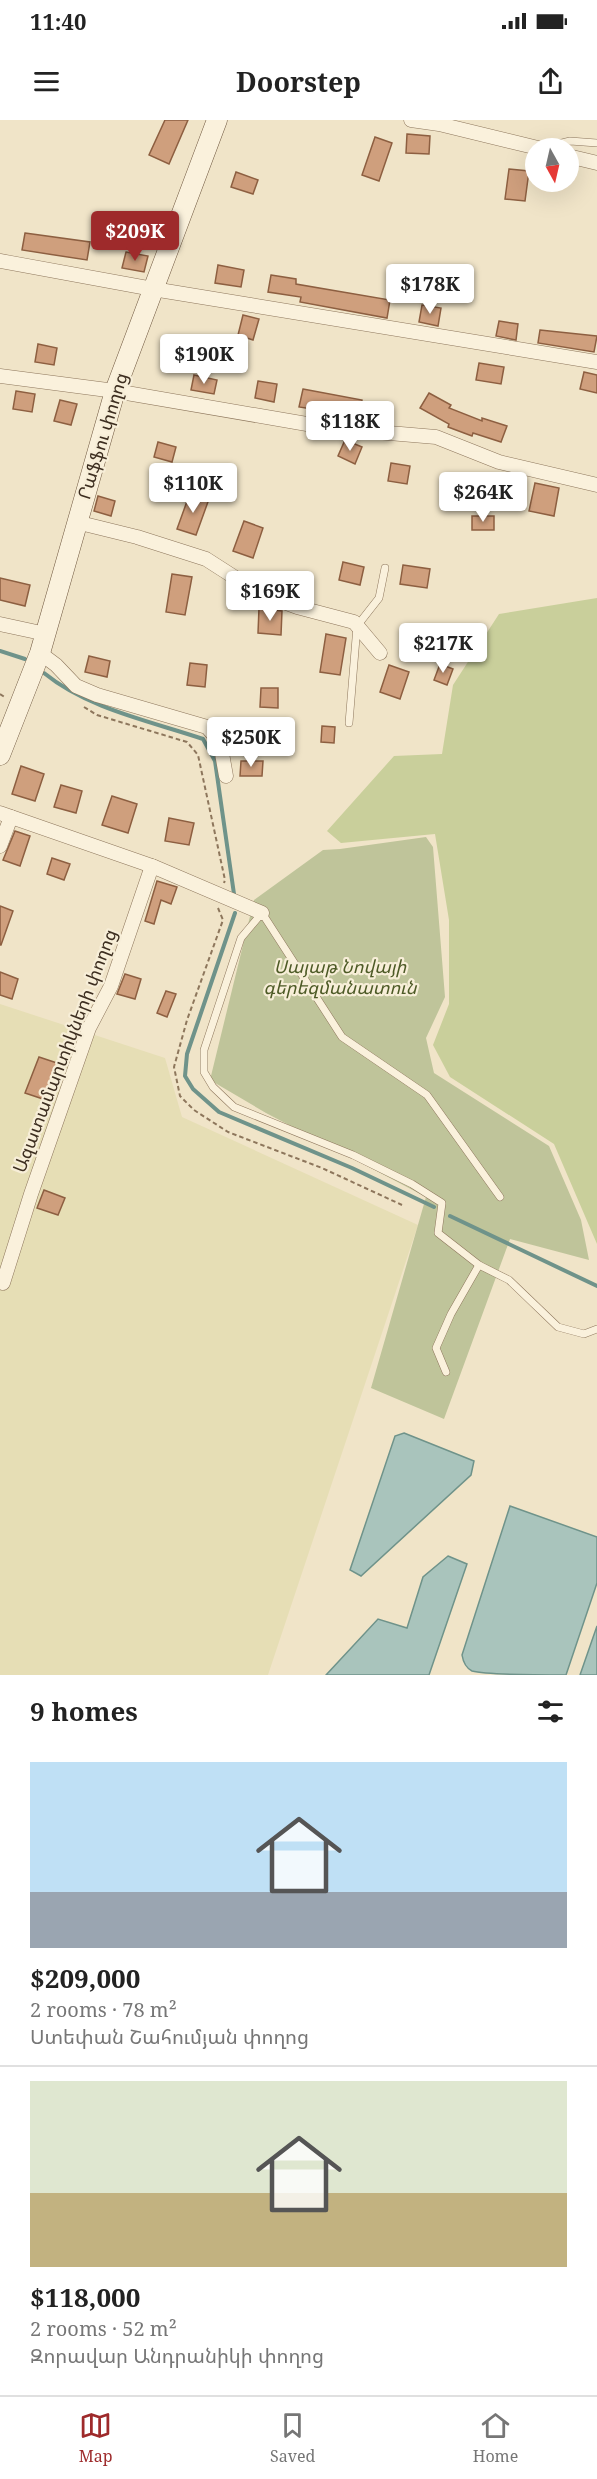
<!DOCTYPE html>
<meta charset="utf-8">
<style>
body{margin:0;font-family:"Noto Serif","Noto Sans Armenian",serif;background:#f2f2f2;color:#222;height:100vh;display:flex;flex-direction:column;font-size:22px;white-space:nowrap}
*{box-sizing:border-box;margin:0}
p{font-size:20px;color:#767676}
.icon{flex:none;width:33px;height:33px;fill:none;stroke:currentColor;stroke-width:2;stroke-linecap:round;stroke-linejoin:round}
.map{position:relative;height:1555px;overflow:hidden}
.drawer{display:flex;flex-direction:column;background:#fff;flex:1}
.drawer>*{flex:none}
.needle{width:39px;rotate:172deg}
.tools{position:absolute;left:525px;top:18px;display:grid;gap:12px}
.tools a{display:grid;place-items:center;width:54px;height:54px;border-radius:50%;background:#fff;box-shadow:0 6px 24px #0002;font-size:30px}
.price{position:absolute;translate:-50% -51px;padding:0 14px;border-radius:6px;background:#fff;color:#222;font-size:20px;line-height:39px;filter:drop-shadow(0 2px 3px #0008)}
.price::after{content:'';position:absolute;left:50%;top:36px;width:18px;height:14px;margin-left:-9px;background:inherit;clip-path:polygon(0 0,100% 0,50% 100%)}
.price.current{background:#9e2a2b;color:#fff}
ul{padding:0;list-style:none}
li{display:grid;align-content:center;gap:12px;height:318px;padding:0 30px}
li+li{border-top:2px solid #e0e0e0}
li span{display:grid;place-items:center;height:186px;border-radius:0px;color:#555}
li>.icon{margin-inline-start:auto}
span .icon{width:108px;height:108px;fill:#fffc;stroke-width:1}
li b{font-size:26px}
h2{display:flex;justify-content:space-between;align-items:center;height:72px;padding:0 30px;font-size:26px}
.status{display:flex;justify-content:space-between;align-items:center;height:42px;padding:0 30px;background:#fff;direction:ltr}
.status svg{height:16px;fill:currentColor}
header{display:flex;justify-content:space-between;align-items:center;height:78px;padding:0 30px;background:#fff;font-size:27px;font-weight:700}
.menu{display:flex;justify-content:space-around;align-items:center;height:84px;border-top:2px solid #e0e0e0;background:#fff;font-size:16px;color:#767676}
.menu a{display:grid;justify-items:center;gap:3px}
.menu .current{color:#9e2a2b}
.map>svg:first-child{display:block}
</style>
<div class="status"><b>11:40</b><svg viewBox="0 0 49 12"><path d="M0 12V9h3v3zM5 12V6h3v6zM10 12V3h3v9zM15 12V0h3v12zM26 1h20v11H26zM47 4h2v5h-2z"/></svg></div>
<header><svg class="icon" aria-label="menu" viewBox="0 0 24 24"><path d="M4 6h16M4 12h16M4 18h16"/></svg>Doorstep<svg class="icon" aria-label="share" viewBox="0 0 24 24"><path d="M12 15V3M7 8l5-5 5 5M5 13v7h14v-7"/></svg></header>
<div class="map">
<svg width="597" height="1555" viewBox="0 0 597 1555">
<rect width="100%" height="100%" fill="#f0e4c8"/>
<!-- farmland -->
<path fill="#e6deb5" d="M0,884L165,938L182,997L418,1105L268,1555H0Z"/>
<!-- green -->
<path fill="#c9cf9b" d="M597,478V1124L554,1024L450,957L433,925L449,884V800L435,714L341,723L327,711L394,636L442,634L453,565L499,494Z"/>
<!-- cemetery -->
<path fill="#bfc49a" d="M426,717L433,727L445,877L426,918L434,953L549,1026L581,1100L589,1140L510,1119L444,1299L371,1268L426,1077L266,993L210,960L254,780L323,730L340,729Z"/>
<!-- water -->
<g fill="#a9c4bc" stroke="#6f938a" stroke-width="1.5">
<path d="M404,1313L474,1341L471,1355L361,1456L350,1450L395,1316Z"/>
<path d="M510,1386L597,1417V1463L566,1555C545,1555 487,1555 472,1551C466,1548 463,1541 462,1535Z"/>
<path d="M448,1436L467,1444L429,1555H326L378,1499L407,1508L423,1457Z"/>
<path d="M597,1506V1555H580Z"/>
</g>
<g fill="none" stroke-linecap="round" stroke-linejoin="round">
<!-- stream -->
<g stroke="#6f938a" stroke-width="4">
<path d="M0,531L25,539"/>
<path d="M44,553C88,589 150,601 203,619L215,641L234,774"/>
<path d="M235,793L187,934L185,956L193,969L219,992L352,1048L434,1087"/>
<path d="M450,1096L597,1166"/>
</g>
</g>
<!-- building -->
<g fill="#cf9f7d" stroke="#8d5f41" stroke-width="1.5">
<path d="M165,0H188L169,44L149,35Z"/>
<path d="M407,14L430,16L429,34L406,33Z"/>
<path d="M375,17L392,23L379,61L362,55Z"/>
<path d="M509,49L529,51L525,81L505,79Z"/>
<path d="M236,52L258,60L253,74L231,67Z"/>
<path d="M25,113L90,122L87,140L22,130Z"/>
<path d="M126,132L148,136L144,152L122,148Z"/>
<path d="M218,145L244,150L241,167L215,163Z"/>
<path d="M271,155L296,159V164L390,180L387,198L300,182L301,177L268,172Z"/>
<path d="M422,185L441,188L438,206L419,202Z"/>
<path d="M243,195L259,199L253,220L238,215Z"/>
<path d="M499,201L518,204L516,220L496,216Z"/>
<path d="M540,210L597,216L594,232L538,223Z"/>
<path d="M38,224L57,228L54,245L35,242Z"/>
<path d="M479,243L504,247L501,264L476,260Z"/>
<path d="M584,252L597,255V273L580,269Z"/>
<path d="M194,255L217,260L214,274L191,270Z"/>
<path d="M258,261L277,264L274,282L255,278Z"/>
<path d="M303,269L362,280L360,293L319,287L318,290L299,287Z"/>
<path d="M16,271L35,274L32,292L13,289Z"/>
<path d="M429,273L451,285L449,288L482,301V298L507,306L501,322L473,313L472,316L448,307L449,304L420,288Z"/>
<path d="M60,280L77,284L71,305L54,301Z"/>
<path d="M345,320L362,327L355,344L338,336Z"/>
<path d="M158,322L176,327L172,342L154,337Z"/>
<path d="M391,343L410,346L407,364L388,361Z"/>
<path d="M535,363L559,368L554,396L529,391Z"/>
<path d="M190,373L209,379L196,415L177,409Z"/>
<path d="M98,376L115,381L111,396L94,391Z"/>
<rect x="472" y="396" width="22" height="14"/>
<path d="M244,401L263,408L253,438L233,431Z"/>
<path d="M343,442L364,447L360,465L339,460Z"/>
<path d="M403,445L430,449L427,468L400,464Z"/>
<path d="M172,454L192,457L185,495L166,492Z"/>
<path d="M0,458L30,465L25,486L0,480Z"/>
<path d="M259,488L282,491L281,515L258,513Z"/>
<path d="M326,514L346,518L340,555L320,552Z"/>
<path d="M89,536L110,541L107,557L85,552Z"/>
<path d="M190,543L207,545L205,567L187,565Z"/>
<path d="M440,544L453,549L447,565L434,560Z"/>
<path d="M389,545L409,552L400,579L380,572Z"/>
<path d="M261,568H278V588L260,587Z"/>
<path d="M322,606L335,607L334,623L321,622Z"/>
<path d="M241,641H263L262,656H240Z"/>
<path d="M21,646L44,654L35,681L12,674Z"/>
<path d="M61,665L82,671L76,693L54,687Z"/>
<path d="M112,676L137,684L128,713L102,705Z"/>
<path d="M169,698L194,703L189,725L165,721Z"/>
<path d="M15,711L30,716L20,746L3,740Z"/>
<path d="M52,738L70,744L64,760L47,754Z"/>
<path d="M157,761L177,767L171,784L161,780L154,804L145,801Z"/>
<path d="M0,786L13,791L1,825H0Z"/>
<path d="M0,852L18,859L12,879L0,875Z"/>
<path d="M125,854L141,859L135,879L117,874Z"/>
<path d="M166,871L176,874L167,897L157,893Z"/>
<path d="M39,937L60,944L46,980L25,973Z"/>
<path d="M44,1070L65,1078L58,1095L37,1088Z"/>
</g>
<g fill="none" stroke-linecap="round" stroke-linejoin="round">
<!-- service casing -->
<g stroke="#8d765c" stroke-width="8">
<g id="service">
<path d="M542,28L570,21L597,23"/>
<path d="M349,603L357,506L379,478L385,448"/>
<path d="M500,1077L427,975L342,917L262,793L241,818L204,930V952L213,967L234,987L353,1035L412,1064L442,1083L438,1113L479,1145L509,1160L558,1207L584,1214L597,1209"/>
<path d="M446,1252L436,1228L451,1194L479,1145"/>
</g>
</g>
<!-- minor casing -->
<g stroke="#8d765c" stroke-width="15">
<g id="minor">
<path d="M411,0L439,4L538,28"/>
<path d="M568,36L597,43"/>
<path d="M0,141L153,169L597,242"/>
<path d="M0,256L115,271L330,308L436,317L499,342L597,365"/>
<path d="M76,402L137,417L206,439L259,473L297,487L354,502L380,533"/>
<path d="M0,504L46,514"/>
<path d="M40,533L56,545L76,566L97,575L207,607L220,622L226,656"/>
<path d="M0,693L152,746L262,793"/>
<path d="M0,726L11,697"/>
<path d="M3,1163L31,1074L89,908L111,866L152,746"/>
</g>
</g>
<!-- secondary casing -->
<g stroke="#6f573f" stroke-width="21">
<path id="secondary" d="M0,635L40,533L115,271L217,0"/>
</g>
<!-- path -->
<g stroke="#8d765c" stroke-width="2" stroke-dasharray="4.5 3" stroke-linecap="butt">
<path d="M0,574L6,578"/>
<path d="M84,587L97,595L187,622L198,635L225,760L224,763"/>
<path d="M218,788L223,800L187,900L174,947L180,976L194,990L228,1012L322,1048L402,1085"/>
</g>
<!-- service -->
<use href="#service" stroke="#faf1dc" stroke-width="7"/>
<!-- minor -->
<use href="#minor" stroke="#faf1dc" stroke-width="14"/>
<!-- secondary -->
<use href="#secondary" stroke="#faf1dc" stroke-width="20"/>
</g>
<g text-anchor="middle" stroke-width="4.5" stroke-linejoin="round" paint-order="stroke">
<!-- street labels -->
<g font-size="18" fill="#3d2e20" stroke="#f7eed8">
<text transform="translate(103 316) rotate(-73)" y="6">Րաֆֆու փողոց</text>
<text transform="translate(65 931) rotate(-69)" y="6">Ազատամարտիկների փողոց</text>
</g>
<!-- park labels -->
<g font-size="18" font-style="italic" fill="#4d5a26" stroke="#f7eed8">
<text x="340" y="853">Սայաթ Նովայի<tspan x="340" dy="21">գերեզմանատուն</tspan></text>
</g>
</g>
</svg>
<div class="tools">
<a><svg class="needle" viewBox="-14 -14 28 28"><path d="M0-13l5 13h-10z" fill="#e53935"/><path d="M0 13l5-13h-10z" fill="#767676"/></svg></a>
</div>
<b class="price current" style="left:135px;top:142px">$209K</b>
<b class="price" style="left:430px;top:195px">$178K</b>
<b class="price" style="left:204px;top:265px">$190K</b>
<b class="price" style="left:350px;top:332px">$118K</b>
<b class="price" style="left:193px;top:394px">$110K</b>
<b class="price" style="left:483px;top:403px">$264K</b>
<b class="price" style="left:270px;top:502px">$169K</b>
<b class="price" style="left:443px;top:554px">$217K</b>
<b class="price" style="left:251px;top:648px">$250K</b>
</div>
<section class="drawer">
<h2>9 homes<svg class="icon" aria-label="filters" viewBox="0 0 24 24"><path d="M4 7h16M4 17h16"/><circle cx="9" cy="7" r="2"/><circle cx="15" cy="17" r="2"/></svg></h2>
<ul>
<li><span style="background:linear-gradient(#bfe0f5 70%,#9aa5b1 0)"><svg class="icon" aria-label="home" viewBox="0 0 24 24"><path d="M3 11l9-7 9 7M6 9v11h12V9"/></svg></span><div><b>$209,000</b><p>2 rooms · 78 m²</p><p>Ստեփան Շահումյան փողոց</p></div></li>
<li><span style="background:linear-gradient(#dfe7d0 60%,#c2b280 0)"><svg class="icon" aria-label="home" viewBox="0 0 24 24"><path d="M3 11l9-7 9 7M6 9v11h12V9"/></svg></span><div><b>$118,000</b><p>2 rooms · 52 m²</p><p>Զորավար Անդրանիկի փողոց</p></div></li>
</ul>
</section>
<nav class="menu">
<a class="current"><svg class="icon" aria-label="map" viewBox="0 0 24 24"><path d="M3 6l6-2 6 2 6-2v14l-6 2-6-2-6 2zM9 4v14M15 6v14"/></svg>Map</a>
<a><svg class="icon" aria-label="saved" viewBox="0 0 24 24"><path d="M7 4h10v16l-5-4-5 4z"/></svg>Saved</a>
<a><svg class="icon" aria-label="home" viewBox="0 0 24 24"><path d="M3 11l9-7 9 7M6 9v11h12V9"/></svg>Home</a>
</nav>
